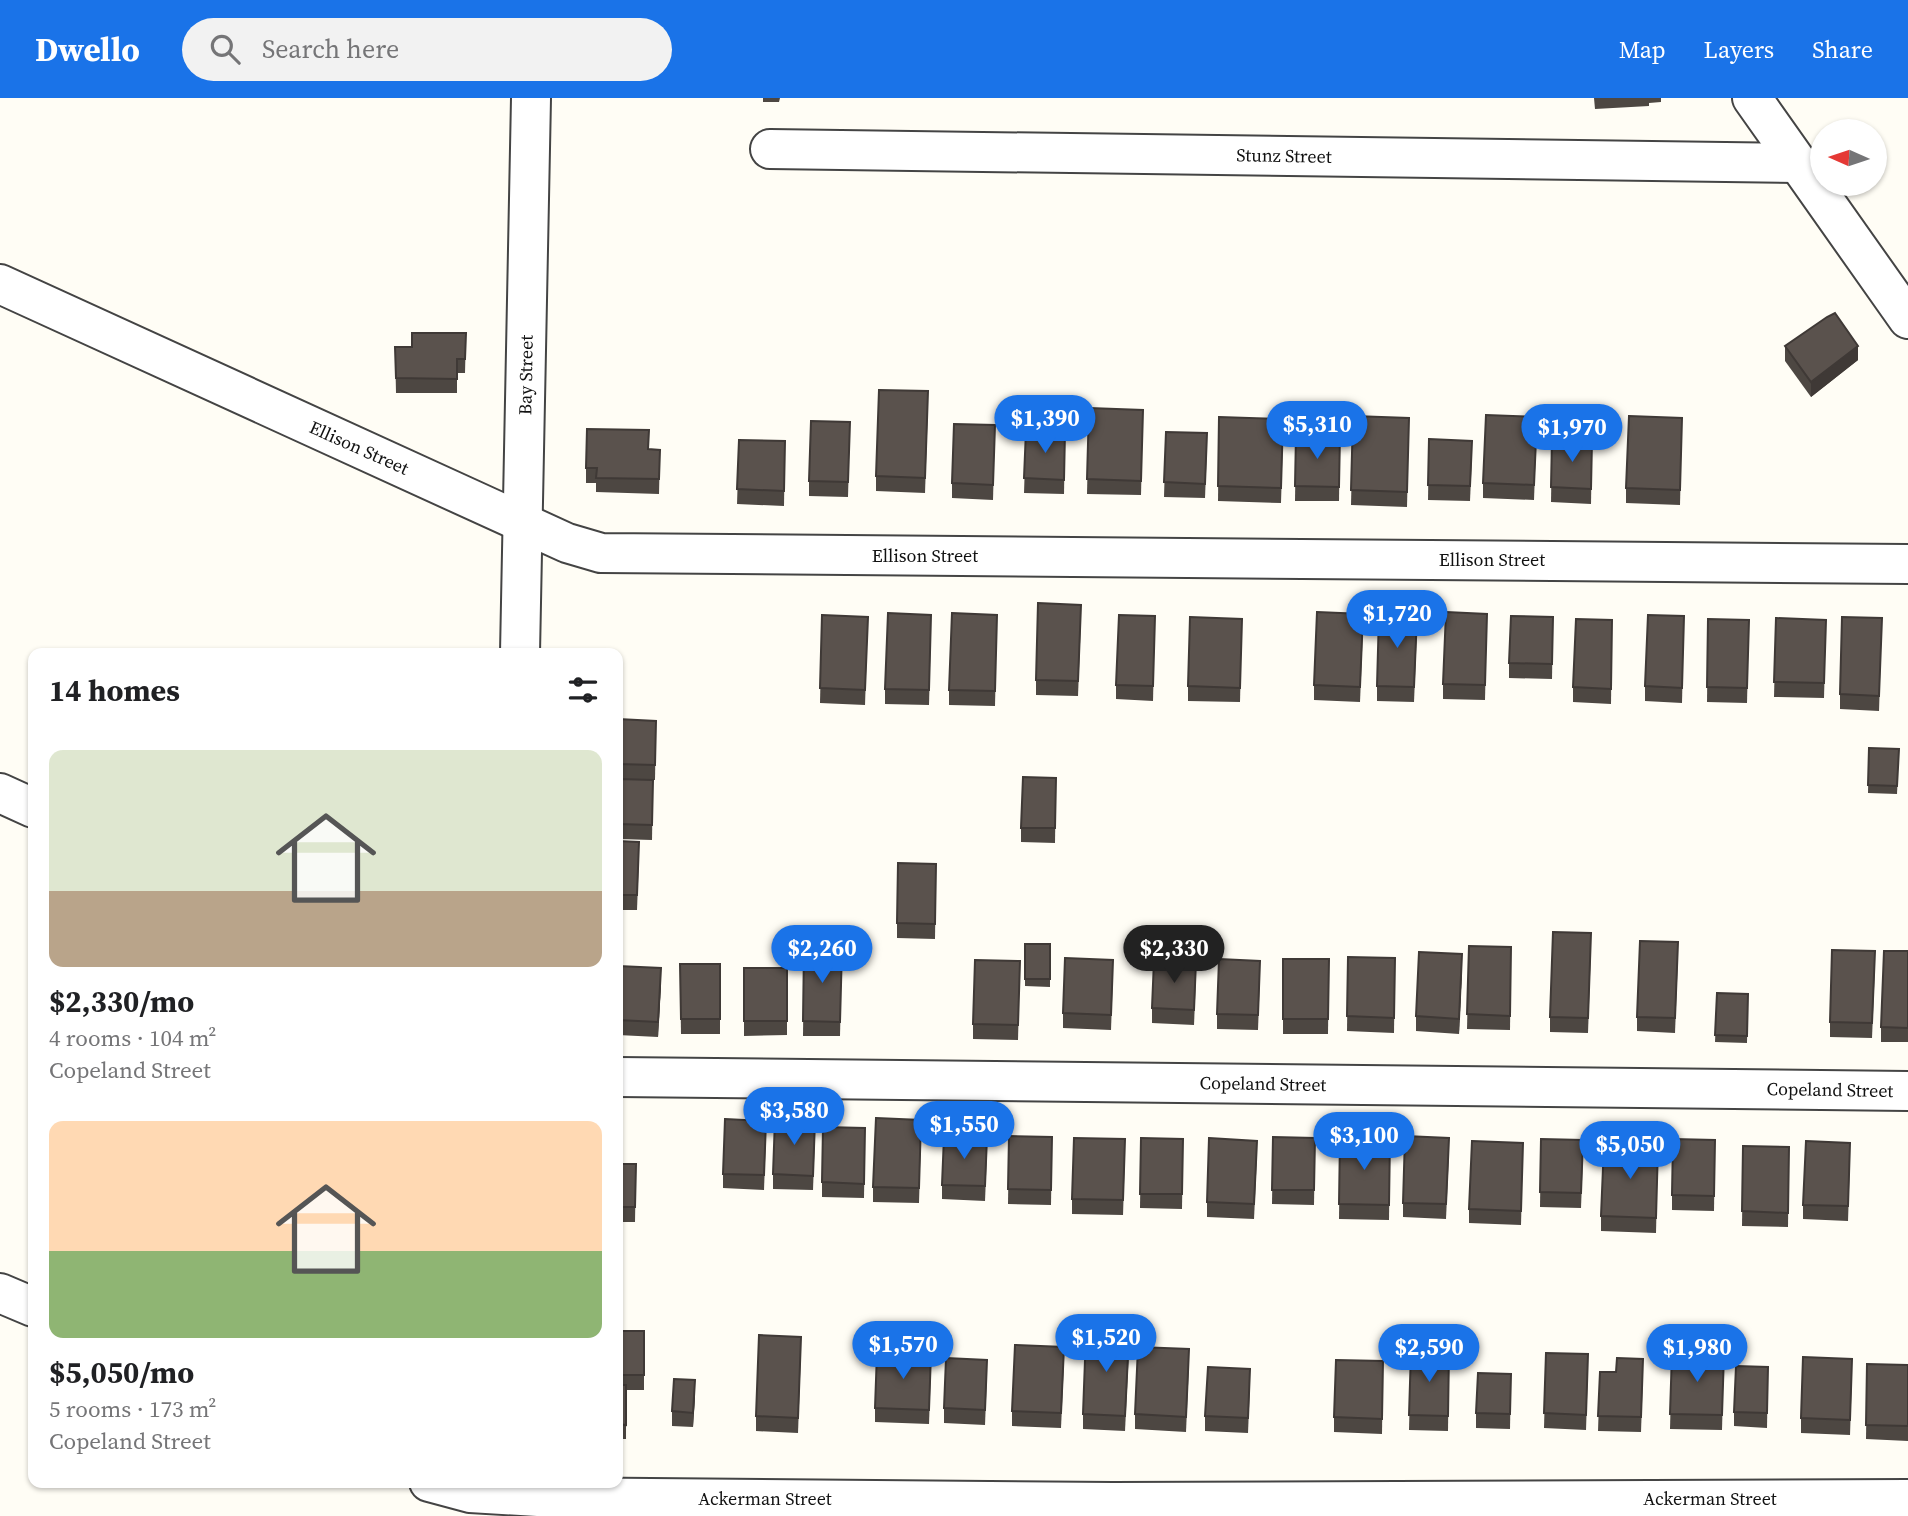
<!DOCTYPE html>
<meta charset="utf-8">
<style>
body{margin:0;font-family:"Source Serif 4",serif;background:#f2f2f2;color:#202124;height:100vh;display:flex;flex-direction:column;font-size:26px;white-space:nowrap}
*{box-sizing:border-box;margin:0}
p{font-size:23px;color:#757577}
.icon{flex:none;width:38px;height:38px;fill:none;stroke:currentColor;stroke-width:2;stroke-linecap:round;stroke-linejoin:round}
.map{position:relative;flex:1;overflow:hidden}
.side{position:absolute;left:28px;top:550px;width:595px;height:840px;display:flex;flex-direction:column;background:#fff;border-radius:14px;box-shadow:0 2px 5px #0004}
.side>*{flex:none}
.needle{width:46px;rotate:273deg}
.controls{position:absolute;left:1810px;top:21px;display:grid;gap:14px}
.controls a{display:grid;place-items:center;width:77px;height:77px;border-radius:50%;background:#fff;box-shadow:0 2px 5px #0004;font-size:35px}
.price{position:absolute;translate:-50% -60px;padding:0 16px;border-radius:24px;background:#1a73e8;color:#fff;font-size:23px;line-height:46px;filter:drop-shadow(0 2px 4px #0008)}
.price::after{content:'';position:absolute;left:50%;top:42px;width:21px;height:16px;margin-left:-10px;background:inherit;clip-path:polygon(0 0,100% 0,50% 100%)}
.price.on{background:#222;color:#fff}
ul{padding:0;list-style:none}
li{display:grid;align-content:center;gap:14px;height:371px;padding:0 21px}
li span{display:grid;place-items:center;height:217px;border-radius:14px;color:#555}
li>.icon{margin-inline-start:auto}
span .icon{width:126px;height:126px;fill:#fffc;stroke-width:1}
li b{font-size:30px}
h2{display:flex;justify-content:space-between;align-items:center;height:84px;padding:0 21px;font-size:30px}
header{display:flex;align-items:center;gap:42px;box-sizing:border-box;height:98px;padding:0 35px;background:#1a73e8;color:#fff}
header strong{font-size:33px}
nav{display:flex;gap:38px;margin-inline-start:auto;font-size:24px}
.search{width:490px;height:63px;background:#f2f2f2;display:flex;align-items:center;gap:18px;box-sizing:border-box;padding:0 24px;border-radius:38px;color:#757577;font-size:26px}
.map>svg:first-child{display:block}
</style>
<header>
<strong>Dwello</strong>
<div class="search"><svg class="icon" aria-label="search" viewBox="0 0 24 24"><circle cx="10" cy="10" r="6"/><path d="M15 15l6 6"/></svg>Search here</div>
<nav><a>Map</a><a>Layers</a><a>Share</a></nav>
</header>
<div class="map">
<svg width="1908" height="1418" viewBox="0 0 1908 1418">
<rect width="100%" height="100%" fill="#fffdf5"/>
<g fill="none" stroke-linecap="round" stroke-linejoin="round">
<!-- minor casing -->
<g stroke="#444" stroke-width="42">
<g id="minor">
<path d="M1752,0L1908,221"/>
<path d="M770,51L1798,65"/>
<path d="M0,186L567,445L601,455L1908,466"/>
<path d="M520,555L531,0"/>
<path d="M0,695L33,710"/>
<path d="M618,979L1908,993"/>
<path d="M0,1195L33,1209"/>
<path d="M429,1384L470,1395L538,1399L1113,1404L1908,1401"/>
</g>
</g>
<!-- minor -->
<use href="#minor" stroke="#fff" stroke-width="38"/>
</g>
<!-- wall -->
<g fill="#4d4742">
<path d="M763,0H780L779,4H763Z"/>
<path d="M1594,0H1661V4L1649,5V8L1595,11Z"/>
<path d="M466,235L465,275H457V295H396L395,249H412Z"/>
<path d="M1785,248L1858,262L1811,299L1785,263Z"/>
<path d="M928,308L925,395L876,393V378Z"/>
<path d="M1089,310L1143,312L1141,397L1087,396Z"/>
<path d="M1353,318L1409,320L1407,409L1351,407Z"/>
<path d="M1219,319L1283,336L1281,405L1218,403Z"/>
<path d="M1537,319L1534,402L1483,400V385Z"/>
<path d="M1682,320L1680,407L1626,405V390Z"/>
<path d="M850,324L848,399L809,398V383Z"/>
<path d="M995,327L993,402L952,400V385Z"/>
<path d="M1026,332L1065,333L1064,396L1024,395Z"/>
<path d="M1166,334L1207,350L1205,400L1164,399Z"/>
<path d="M1296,336L1340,337L1339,403H1295Z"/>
<path d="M1429,341L1472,357L1470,403L1428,402Z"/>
<path d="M1552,341L1592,342L1591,406L1551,404Z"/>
<path d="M739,342L785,343L784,408L737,406Z"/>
<path d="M649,351L660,352L659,396L596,394V385H586V370Z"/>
<path d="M1487,516L1485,602L1443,601V586Z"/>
<path d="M822,517L868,519L865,607L820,605Z"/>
<path d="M997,517L995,608L949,607V592Z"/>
<path d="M1155,518L1153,603L1116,601V587Z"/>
<path d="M1684,518L1682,605L1645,603V588Z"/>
<path d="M1553,519L1552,581L1509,580V565Z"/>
<path d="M1776,520L1826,522L1824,600L1774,599Z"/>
<path d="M1882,520L1879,613L1840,611V596Z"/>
<path d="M1081,521L1078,598L1036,597V582Z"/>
<path d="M1242,521L1240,604L1188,603V588Z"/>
<path d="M1708,521L1749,522L1747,605L1707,604Z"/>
<path d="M1612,522L1611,606L1573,604V589Z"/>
<path d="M1363,530L1360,604L1314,602V587Z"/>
<path d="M931,532L929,607L885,606V591Z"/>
<path d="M1417,532L1414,604L1377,603V588Z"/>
<path d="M618,621L656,623L655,682L618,681Z"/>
<path d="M1869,650L1899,651L1897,696L1868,695Z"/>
<path d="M1056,680L1055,745L1021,744V730Z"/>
<path d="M618,681L653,682L652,742L618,741Z"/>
<path d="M618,743L639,758L637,812H618Z"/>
<path d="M936,766L935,841L897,840V825Z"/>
<path d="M1025,846H1050V889L1025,888Z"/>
<path d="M1469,848L1511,849L1510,932L1467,931Z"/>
<path d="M804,850H842L840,938H803Z"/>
<path d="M1591,850L1588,935L1550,934V919Z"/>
<path d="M1908,853V944H1881V929Z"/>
<path d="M1348,859L1395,860L1394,935L1347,933Z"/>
<path d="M1678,859L1675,935L1637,933V919Z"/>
<path d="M1283,861H1329L1328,936H1283Z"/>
<path d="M1020,863L1018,942L973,941V926Z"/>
<path d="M680,866H720V936H681Z"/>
<path d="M618,868L661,885L658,939L618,937Z"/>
<path d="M1875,868L1872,940L1830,939V924Z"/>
<path d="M744,870H787V937L744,938Z"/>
<path d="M1462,871L1459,936L1416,933V918Z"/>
<path d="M1113,876L1111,932L1063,930V915Z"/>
<path d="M1260,877L1258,932L1217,931V916Z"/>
<path d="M1196,878L1194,927L1152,925V910Z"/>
<path d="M1717,895L1748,896L1747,945L1715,944Z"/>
<path d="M618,1020H621V1066H636L635,1124H618Z"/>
<path d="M865,1030L864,1100L822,1099V1084Z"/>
<path d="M766,1037L764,1092L723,1090V1076Z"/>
<path d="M815,1037L813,1092L773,1091V1076Z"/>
<path d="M921,1037L919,1105L873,1104V1089Z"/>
<path d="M1009,1038L1052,1039L1051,1107L1008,1106Z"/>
<path d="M1273,1039L1315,1040L1314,1107L1272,1106Z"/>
<path d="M1141,1040L1183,1041L1182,1111L1140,1110Z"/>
<path d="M1340,1040L1390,1041L1389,1122L1339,1121Z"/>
<path d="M1541,1041L1583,1057L1581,1110L1540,1109Z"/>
<path d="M1715,1042L1714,1113L1672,1112V1097Z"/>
<path d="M1523,1045L1521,1127L1469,1125V1111Z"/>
<path d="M1658,1048L1656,1135L1601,1133V1118Z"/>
<path d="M1743,1048L1789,1049L1788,1129L1742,1128Z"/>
<path d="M987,1054L985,1103L942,1101V1087Z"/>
<path d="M1449,1055L1446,1121L1403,1119V1105Z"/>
<path d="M1125,1056L1123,1117L1072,1116V1101Z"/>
<path d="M1257,1057L1254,1121L1207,1119V1104Z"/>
<path d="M1850,1059L1848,1123L1803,1121V1107Z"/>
<path d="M618,1185H621L622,1233H644V1292H626V1341H618Z"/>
<path d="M1129,1252L1125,1333L1083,1331V1316Z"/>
<path d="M801,1253L798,1335L756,1333V1318Z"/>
<path d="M1411,1253L1449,1254L1448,1333L1409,1332Z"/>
<path d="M1546,1255L1588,1271L1586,1332L1544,1330Z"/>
<path d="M1672,1255L1724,1256L1722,1332L1670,1331Z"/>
<path d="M1383,1263L1382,1336L1334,1334V1319Z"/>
<path d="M1064,1264L1061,1330L1012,1328V1313Z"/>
<path d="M1189,1266L1186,1334L1135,1331V1316Z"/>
<path d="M1867,1266L1908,1267V1343L1866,1341Z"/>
<path d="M1768,1269L1767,1330L1734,1328V1314Z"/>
<path d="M931,1270L929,1326L875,1324V1310Z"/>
<path d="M1600,1274L1643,1276L1641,1334L1598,1333Z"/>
<path d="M1511,1276L1510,1331L1476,1330V1315Z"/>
<path d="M1852,1276L1850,1337L1801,1335V1320Z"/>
<path d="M987,1277L985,1327L944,1325V1310Z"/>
<path d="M1250,1286L1248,1335L1205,1333V1318Z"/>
<path d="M695,1297L693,1329L672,1328V1313Z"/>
</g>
<!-- shaded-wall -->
<g fill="#3f3936">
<path d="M1858,248V262L1811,299V284Z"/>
<path d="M1462,856V871L1459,936V921Z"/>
<path d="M661,870V885L658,939V924Z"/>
<path d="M695,1282V1297L693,1329V1315Z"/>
</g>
<!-- building -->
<g fill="#5a524d" stroke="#3f3936" stroke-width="2">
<path d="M1835,215L1858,248L1811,284L1785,248L1827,219Z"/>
<path d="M412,235H466L465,261H457V281L396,280L395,249H412Z"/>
<path d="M879,292L928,293L925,380L876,378Z"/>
<path d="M1089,310L1143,312L1141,383L1087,381Z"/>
<path d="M1486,317L1537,319L1534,387L1483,385Z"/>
<path d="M1353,318L1409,320L1407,394L1351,392Z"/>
<path d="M1629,318L1682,320L1680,392L1626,390Z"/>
<path d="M1219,319L1283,321L1281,390L1218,388Z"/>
<path d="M811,323L850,324L848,384L809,383Z"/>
<path d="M954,326L995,327L993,387L952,385Z"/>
<path d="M587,331L649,332L648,351L660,352L659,381L596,380L597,370H586Z"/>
<path d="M1026,332L1065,333L1064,382L1024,380Z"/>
<path d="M1166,334L1207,335L1205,386L1164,384Z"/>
<path d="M1296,336L1340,337L1339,389L1295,388Z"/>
<path d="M1429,341L1472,343L1470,388L1428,387Z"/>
<path d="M1552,341L1592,342L1591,391L1551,389Z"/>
<path d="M739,342L785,343L784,393L737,391Z"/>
<path d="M1038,505L1081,507L1078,583L1036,582Z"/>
<path d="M1317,514L1363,516L1360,589L1314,587Z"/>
<path d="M1446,514L1487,516L1485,587L1443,586Z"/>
<path d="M888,515L931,517L929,592L885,591Z"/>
<path d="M952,515L997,517L995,593L949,592Z"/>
<path d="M1379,516L1417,517L1414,589L1377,588Z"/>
<path d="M822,517L868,519L865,592L820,590Z"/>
<path d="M1119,517L1155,518L1153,588L1116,587Z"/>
<path d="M1648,517L1684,518L1682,590L1645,588Z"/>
<path d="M1511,518L1553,519L1552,566L1509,565Z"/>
<path d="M1190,519L1242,521L1240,590L1188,588Z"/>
<path d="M1842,519L1882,520L1879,598L1840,596Z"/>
<path d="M1776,520L1826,522L1824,585L1774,584Z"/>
<path d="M1576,521L1612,522L1611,591L1573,589Z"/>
<path d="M1708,521L1749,522L1747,590L1707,589Z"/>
<path d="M618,621L656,623L655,667L618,666Z"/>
<path d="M1869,650L1899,651L1897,688L1868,687Z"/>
<path d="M1023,679L1056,680L1055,730H1021Z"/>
<path d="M618,681L653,682L652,727L618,726Z"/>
<path d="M618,743L639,744L637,797H618Z"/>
<path d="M898,765L936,766L935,826L897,825Z"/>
<path d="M1553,834L1591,835L1588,920L1550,919Z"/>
<path d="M1640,843L1678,844L1675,920L1637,919Z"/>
<rect x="1025" y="846" width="25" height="35"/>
<path d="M1469,848L1511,849L1510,918L1467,916Z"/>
<path d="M804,850H842L840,924L803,923Z"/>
<path d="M1832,852L1875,853L1872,925L1830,924Z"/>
<path d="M1884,853H1908V930L1881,929Z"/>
<path d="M1419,854L1462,856L1459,921L1416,918Z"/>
<path d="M1348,859L1395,860L1394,920L1347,918Z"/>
<path d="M1065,860L1113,862L1111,917L1063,915Z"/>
<path d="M1219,861L1260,863L1258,917L1217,916Z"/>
<path d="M1283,861H1329L1328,921H1283Z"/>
<path d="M975,862L1020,863L1018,927L973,926Z"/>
<path d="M1154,862L1196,863L1194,912L1152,910Z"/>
<path d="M680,866H720V921H681Z"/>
<path d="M618,868L661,870L658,924L618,922Z"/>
<rect x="744" y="870" width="43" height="53"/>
<path d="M1717,895L1748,896L1747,938L1715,937Z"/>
<rect x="618" y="1020" width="3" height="41"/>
<path d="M876,1020L921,1022L919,1090L873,1089Z"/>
<path d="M725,1021L766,1023L764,1077L723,1076Z"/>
<path d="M775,1021L815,1022L813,1078L773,1076Z"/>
<path d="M823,1029L865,1030L864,1086L822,1084Z"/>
<path d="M944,1038L987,1039L985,1088L942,1087Z"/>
<path d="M1009,1038L1052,1039L1051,1092L1008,1091Z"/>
<path d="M1405,1038L1449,1040L1446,1106L1403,1105Z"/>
<path d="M1273,1039L1315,1040L1314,1092H1272Z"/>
<path d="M1074,1040L1125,1041L1123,1102L1072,1101Z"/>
<path d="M1141,1040L1183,1041L1182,1096H1140Z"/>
<path d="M1209,1040L1257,1043L1254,1106L1207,1104Z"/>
<path d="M1340,1040L1390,1041L1389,1107L1339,1106Z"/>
<path d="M1541,1041L1583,1042L1581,1095L1540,1094Z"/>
<path d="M1673,1041L1715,1042L1714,1098L1672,1097Z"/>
<path d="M1472,1043L1523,1045L1521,1113L1469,1111Z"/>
<path d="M1806,1043L1850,1045L1848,1108L1803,1107Z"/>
<path d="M1604,1046L1658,1048L1656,1120L1601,1118Z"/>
<path d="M1743,1048L1789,1049L1788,1115L1742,1113Z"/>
<path d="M618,1066H636L635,1109H618Z"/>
<path d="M618,1185H621L622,1226H618Z"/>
<rect x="618" y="1233" width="26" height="44"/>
<path d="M1086,1235L1129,1237L1125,1318L1083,1316Z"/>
<path d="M759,1237L801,1239L798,1320L756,1318Z"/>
<path d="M1015,1247L1064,1249L1061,1315L1012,1313Z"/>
<path d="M1138,1249L1189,1251L1186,1319L1135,1316Z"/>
<path d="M1411,1253L1449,1254L1448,1318L1409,1317Z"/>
<path d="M877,1254L931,1255L929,1312L875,1310Z"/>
<path d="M1546,1255L1588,1256L1586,1317L1544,1315Z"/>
<path d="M1672,1255L1724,1256L1722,1317L1670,1316Z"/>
<path d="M1803,1259L1852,1261L1850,1322L1801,1320Z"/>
<path d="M946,1260L987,1262L985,1312L944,1310Z"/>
<path d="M1617,1260L1643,1261L1641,1319L1598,1318L1600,1274H1616Z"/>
<path d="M1336,1262L1383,1263L1382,1321L1334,1319Z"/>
<path d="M1867,1266L1908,1267V1328L1866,1327Z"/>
<path d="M1736,1268L1768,1269L1767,1315L1734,1314Z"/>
<path d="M1208,1269L1250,1271L1248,1320L1205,1318Z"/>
<path d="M1478,1275L1511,1276L1510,1316L1476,1315Z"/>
<path d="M674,1281L695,1282L693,1315L672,1313Z"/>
<path d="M618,1287H626V1327L618,1326Z"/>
</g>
<g text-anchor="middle" stroke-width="7" stroke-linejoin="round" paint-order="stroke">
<!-- street labels -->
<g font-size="18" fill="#111" stroke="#fff">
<text transform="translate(1284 58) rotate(1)" y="6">Stunz Street</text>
<text transform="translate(526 277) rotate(-89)" y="6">Bay Street</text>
<text transform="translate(359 350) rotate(24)" y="6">Ellison Street</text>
<text x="925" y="464">Ellison Street</text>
<text x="1492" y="468">Ellison Street</text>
<text transform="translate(1263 986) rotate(1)" y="6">Copeland Street</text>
<text transform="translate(1830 992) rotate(1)" y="6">Copeland Street</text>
<text x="765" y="1407">Ackerman Street</text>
<text x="1710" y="1407">Ackerman Street</text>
</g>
</g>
</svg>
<div class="controls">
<a><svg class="needle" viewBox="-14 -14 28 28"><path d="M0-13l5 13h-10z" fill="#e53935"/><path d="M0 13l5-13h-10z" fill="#757577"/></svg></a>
</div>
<b class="price" style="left:1045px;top:357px">$1,390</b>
<b class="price" style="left:1317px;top:363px">$5,310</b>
<b class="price" style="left:1572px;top:366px">$1,970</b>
<b class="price" style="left:1397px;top:552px">$1,720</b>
<b class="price" style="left:822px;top:887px">$2,260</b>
<b class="price on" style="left:1174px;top:887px">$2,330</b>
<b class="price" style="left:794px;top:1049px">$3,580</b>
<b class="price" style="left:964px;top:1063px">$1,550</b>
<b class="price" style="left:1364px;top:1074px">$3,100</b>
<b class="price" style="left:1630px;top:1083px">$5,050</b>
<b class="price" style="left:1106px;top:1276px">$1,520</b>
<b class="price" style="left:903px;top:1283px">$1,570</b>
<b class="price" style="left:1429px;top:1286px">$2,590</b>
<b class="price" style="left:1697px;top:1286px">$1,980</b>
<section class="side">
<h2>14 homes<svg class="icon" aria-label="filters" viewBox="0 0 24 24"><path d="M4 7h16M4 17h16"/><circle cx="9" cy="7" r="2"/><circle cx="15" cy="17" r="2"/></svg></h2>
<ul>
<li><span style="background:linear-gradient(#dfe7d0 65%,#b9a48a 0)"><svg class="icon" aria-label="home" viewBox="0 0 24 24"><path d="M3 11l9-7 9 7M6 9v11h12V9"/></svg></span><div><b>$2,330/mo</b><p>4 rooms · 104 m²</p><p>Copeland Street</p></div></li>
<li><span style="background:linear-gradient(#ffd9b3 60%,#8fb573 0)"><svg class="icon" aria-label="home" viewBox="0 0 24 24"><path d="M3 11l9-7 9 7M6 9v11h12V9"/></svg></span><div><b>$5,050/mo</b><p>5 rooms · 173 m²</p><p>Copeland Street</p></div></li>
</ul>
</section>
</div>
